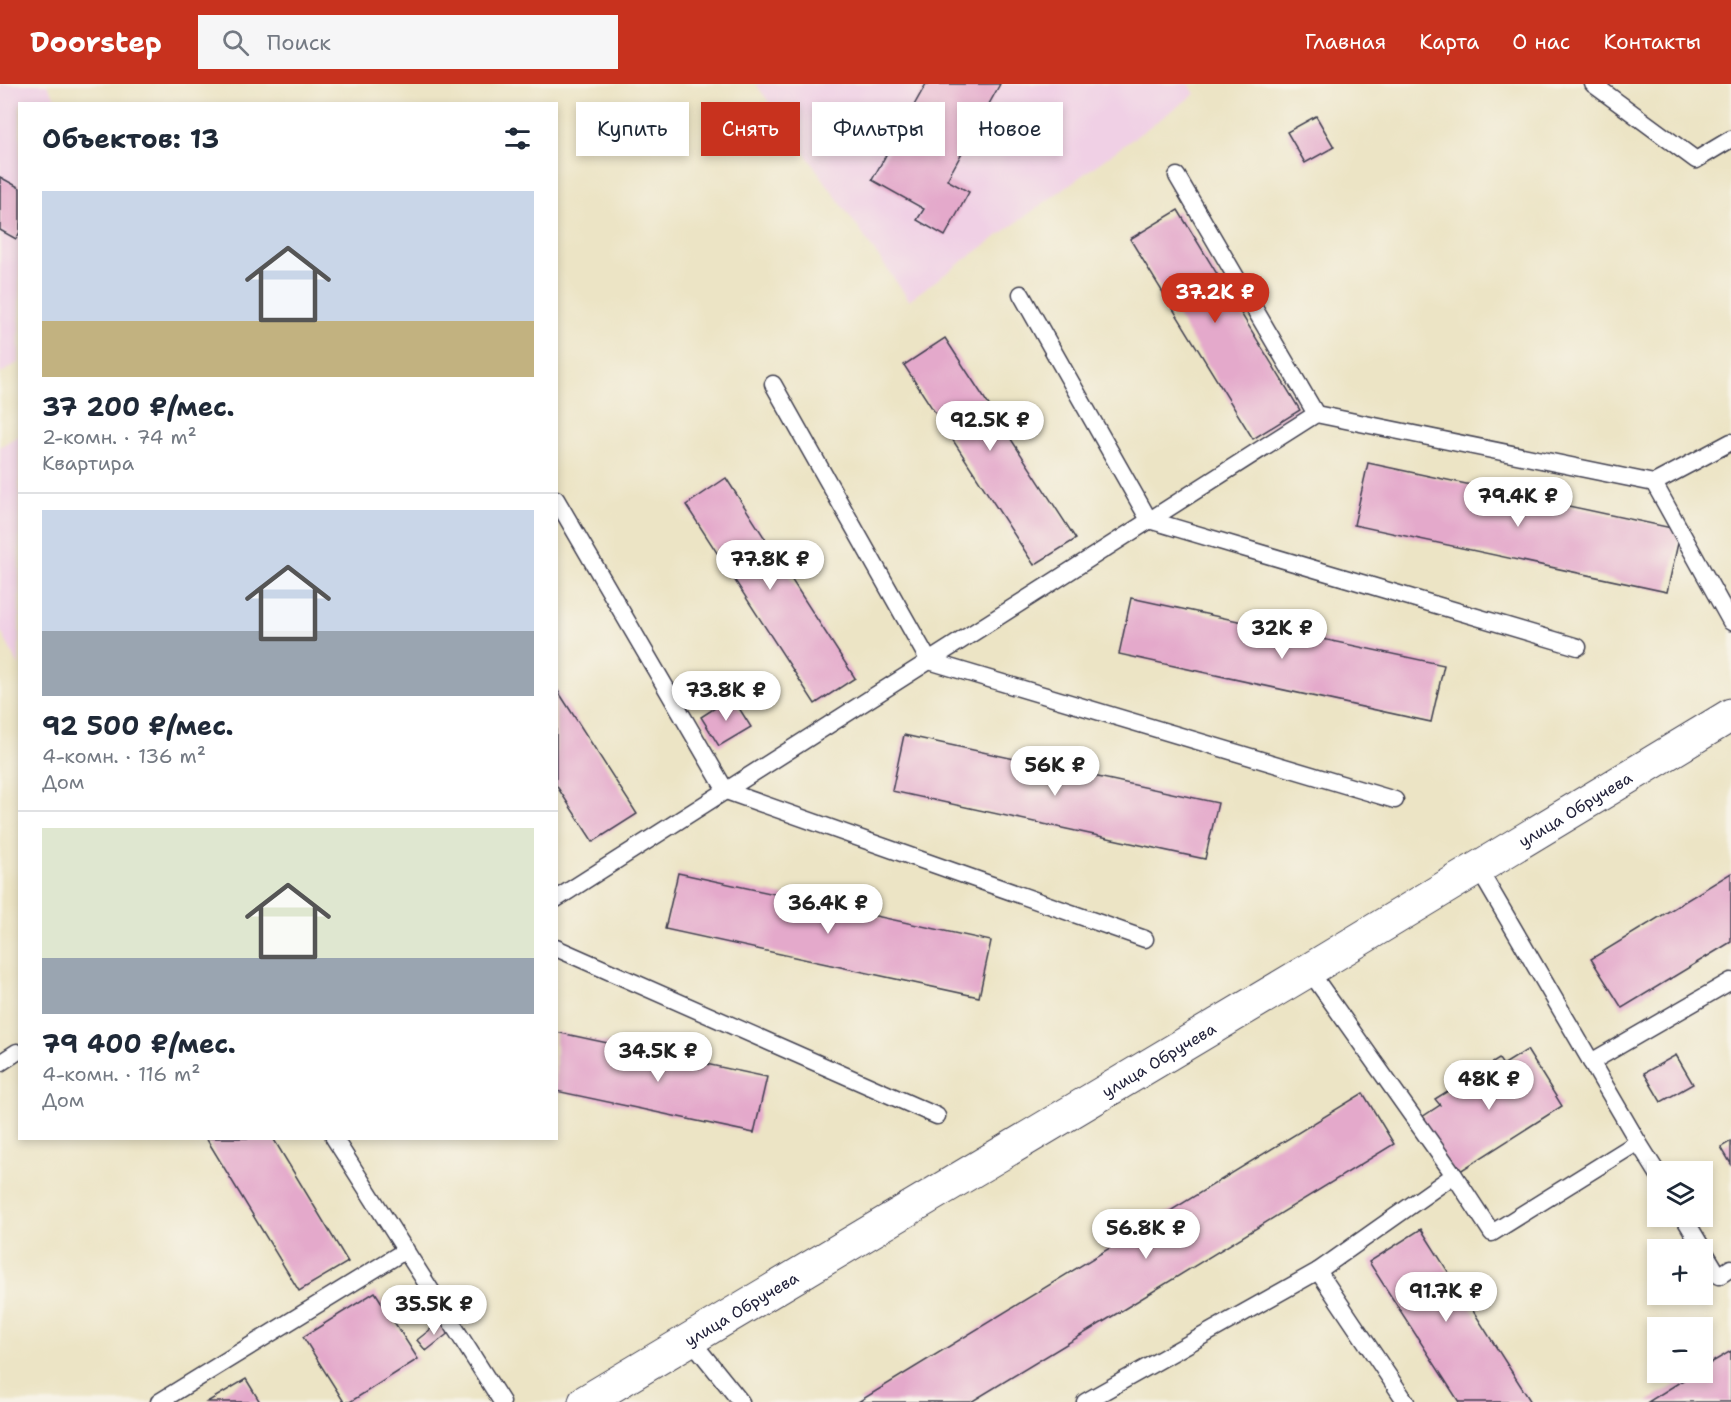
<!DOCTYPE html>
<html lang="ru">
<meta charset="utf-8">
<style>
body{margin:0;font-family:"Shantell Sans",sans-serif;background:#f6f6f7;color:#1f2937;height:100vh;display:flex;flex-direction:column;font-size:22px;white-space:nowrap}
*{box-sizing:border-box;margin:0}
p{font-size:20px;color:#747a83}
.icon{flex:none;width:33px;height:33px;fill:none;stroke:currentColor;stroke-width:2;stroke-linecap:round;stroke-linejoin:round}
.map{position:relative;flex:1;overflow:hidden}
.panel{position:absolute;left:18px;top:18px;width:540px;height:1038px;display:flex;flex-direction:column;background:#fff;border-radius:0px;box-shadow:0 3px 9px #0003}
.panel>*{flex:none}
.banner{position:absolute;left:576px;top:18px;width:570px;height:54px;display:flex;gap:12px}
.controls{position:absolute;left:1647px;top:1077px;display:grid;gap:12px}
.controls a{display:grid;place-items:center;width:66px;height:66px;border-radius:0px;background:#fff;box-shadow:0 3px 9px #0003;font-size:30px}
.price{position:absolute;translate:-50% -51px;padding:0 14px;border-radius:21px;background:#fff;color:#222;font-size:20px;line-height:39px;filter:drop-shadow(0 2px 3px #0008)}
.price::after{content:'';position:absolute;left:50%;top:36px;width:18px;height:14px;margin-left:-9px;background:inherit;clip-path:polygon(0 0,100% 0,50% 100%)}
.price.active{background:#c8321e;color:#fff}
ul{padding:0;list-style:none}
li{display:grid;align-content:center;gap:12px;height:318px;padding:0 24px}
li+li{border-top:2px solid #e0e1e3}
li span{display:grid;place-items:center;height:186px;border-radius:0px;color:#555}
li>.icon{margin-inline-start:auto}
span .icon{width:108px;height:108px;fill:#fffc;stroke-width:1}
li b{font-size:26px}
h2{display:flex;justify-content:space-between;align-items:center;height:72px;padding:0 24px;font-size:26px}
.pill{padding:0 21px;border-radius:0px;background:#fff;box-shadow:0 3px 9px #0003;font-size:21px;line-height:54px}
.pill.active{background:#c8321e;color:#fff}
header{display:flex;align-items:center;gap:36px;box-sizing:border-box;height:84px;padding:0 30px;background:#c8321e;color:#fff}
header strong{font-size:28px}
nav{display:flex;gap:33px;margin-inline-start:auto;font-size:21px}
.search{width:420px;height:54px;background:#f6f6f7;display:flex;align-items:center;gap:15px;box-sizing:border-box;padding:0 21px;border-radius:0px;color:#747a83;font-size:22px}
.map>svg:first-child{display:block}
</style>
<header>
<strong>Doorstep</strong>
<div class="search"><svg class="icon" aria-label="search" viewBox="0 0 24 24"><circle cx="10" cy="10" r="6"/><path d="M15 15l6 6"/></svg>Поиск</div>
<nav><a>Главная</a><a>Карта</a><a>О нас</a><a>Контакты</a></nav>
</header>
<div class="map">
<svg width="1731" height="1318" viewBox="0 0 1731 1318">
<rect width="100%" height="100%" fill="#f7f3e8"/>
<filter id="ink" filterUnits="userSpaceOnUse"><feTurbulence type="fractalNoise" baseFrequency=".0167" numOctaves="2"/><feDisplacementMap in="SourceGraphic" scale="12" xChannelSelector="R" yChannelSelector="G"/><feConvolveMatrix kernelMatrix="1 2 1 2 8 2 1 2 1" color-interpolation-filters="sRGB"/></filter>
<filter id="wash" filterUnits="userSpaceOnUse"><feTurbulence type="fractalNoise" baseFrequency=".008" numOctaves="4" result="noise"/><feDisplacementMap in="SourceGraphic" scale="24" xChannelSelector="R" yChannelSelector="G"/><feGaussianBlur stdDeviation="1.35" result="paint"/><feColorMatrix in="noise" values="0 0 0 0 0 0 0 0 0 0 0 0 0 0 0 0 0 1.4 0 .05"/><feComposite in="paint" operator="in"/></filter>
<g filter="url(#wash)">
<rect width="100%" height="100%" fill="#ece4c5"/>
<!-- built -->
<g fill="#f0d0e5">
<path d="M0,0H47L58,19L20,20L19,278L0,290Z"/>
<path d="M756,0H1189L1195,10L909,216Z"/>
<path d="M19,351V582L0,546V363Z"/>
</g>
<g id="blocks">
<!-- building -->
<g fill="#e4a9cb">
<path d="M926,0H1000L947,96L969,108L945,152L917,136L924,125L872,96Z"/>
<path d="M1316,32L1334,63L1305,79L1287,48Z"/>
<path d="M0,93L20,104V148L16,155L0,146Z"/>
<path d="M1178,126L1300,326L1253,355L1130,155Z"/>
<path d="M945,254L1076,455L1034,481L904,281Z"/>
<path d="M1368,379L1681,446L1667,508L1354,441Z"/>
<path d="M726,394L855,594L815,620L686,421Z"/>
<path d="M1131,514L1444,581L1431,638L1119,570Z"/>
<path d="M556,604L637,730L593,758L556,701Z"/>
<path d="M732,613L751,643L719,662L701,633Z"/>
<path d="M904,651L1218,719L1205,775L892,707Z"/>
<path d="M678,789L991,857L979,913L665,845Z"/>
<path d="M1731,789V858L1622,924L1591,875Z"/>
<path d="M556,948L767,993L754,1049L556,1007Z"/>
<path d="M1527,966L1562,1022L1454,1091L1419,1035L1440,1021L1435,1015L1499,975L1503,981Z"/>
<path d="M1676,971L1693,1000L1661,1018L1644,989Z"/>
<path d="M1363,1009L1394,1060L1121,1227L971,1318H858Z"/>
<path d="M206,1054H273L348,1178L299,1207Z"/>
<path d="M1731,1057V1080L1721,1063Z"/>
<path d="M1421,1145L1531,1318H1459L1369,1178Z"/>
<path d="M375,1208L418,1275L350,1318H344L303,1253Z"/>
<path d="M441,1237L450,1248L426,1267L417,1256Z"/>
<path d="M1731,1267V1318H1648L1696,1288H1702V1284Z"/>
<path d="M246,1295L260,1318H207Z"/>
</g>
</g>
</g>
<g filter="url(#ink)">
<use href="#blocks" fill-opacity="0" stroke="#403f50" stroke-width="1.5"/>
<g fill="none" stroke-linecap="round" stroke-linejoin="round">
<!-- service casing -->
<g stroke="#403f50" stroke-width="19">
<g id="service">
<path d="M1593,0L1696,76L1731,55"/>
<path d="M1177,92L1316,330L1654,399"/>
<path d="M1021,210L1149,436L1578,563"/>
<path d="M773,300L929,577L1395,716"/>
<path d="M1731,358L1654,399L1731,538"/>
<path d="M556,415L726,707L1145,855"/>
<path d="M1478,784L1638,1058"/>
<path d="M556,815L1316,330"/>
<path d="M556,864L937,1032"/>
<path d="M1309,886L1454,1091"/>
<path d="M1591,978L1731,897"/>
<path d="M0,979L17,968"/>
<path d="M334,1054L502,1318"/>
<path d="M1683,1132L1719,1192L1731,1184"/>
<path d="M1318,1187L1454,1091L1492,1149L1638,1058L1658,1090"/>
<path d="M691,1256L741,1318"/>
<path d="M159,1318L406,1166"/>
<path d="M1085,1318L1318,1187L1406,1318"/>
</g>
</g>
<!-- secondary casing -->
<g stroke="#403f50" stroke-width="35">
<g id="secondary">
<path id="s1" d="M585,1318L1309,886L1731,631"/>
</g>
</g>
<!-- service -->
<use href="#service" stroke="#fff" stroke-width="16"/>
<!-- secondary -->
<use href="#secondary" stroke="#fff" stroke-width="33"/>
</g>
</g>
<g text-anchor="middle" stroke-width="5" stroke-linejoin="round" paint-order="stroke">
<!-- street labels -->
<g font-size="16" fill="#22223b" stroke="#f7f3e8">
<text dy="6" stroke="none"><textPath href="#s1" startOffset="1154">улица Обручева</textPath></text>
<text dy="6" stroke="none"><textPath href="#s1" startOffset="668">улица Обручева</textPath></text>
<text dy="6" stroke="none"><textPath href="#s1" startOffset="182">улица Обручева</textPath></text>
</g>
</g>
</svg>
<div class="controls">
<a><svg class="icon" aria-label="layers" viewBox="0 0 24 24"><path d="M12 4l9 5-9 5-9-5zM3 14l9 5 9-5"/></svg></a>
<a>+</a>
<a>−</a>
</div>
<b class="price active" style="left:1215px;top:240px">37.2K ₽</b>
<b class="price" style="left:990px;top:368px">92.5K ₽</b>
<b class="price" style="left:1518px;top:444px">79.4K ₽</b>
<b class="price" style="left:770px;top:507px">77.8K ₽</b>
<b class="price" style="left:1282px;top:576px">32K ₽</b>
<b class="price" style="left:726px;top:638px">73.8K ₽</b>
<b class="price" style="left:1055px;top:713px">56K ₽</b>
<b class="price" style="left:828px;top:851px">36.4K ₽</b>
<b class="price" style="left:658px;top:999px">34.5K ₽</b>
<b class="price" style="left:1489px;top:1027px">48K ₽</b>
<b class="price" style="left:1146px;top:1176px">56.8K ₽</b>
<b class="price" style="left:1446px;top:1239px">91.7K ₽</b>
<b class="price" style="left:434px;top:1252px">35.5K ₽</b>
<div class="banner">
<a class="pill">Купить</a>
<a class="pill active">Снять</a>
<a class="pill">Фильтры</a>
<a class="pill">Новое</a>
</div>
<section class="panel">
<h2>Объектов: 13<svg class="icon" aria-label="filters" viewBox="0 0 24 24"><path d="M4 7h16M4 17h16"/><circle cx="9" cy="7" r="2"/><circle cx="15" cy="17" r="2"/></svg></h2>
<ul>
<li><span style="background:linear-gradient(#c9d6e8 70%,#c2b280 0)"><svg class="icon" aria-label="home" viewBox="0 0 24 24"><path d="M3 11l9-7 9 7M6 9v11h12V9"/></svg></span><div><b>37 200 ₽/мес.</b><p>2-комн. · 74 m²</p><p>Квартира</p></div></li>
<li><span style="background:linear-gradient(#c9d6e8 65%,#9aa5b1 0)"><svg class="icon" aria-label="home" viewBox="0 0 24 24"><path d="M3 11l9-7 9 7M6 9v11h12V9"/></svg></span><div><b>92 500 ₽/мес.</b><p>4-комн. · 136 m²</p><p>Дом</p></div></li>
<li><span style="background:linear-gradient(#dfe7d0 70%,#9aa5b1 0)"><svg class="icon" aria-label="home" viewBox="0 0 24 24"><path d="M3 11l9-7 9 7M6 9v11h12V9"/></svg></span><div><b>79 400 ₽/мес.</b><p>4-комн. · 116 m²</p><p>Дом</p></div></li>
</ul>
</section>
</div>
